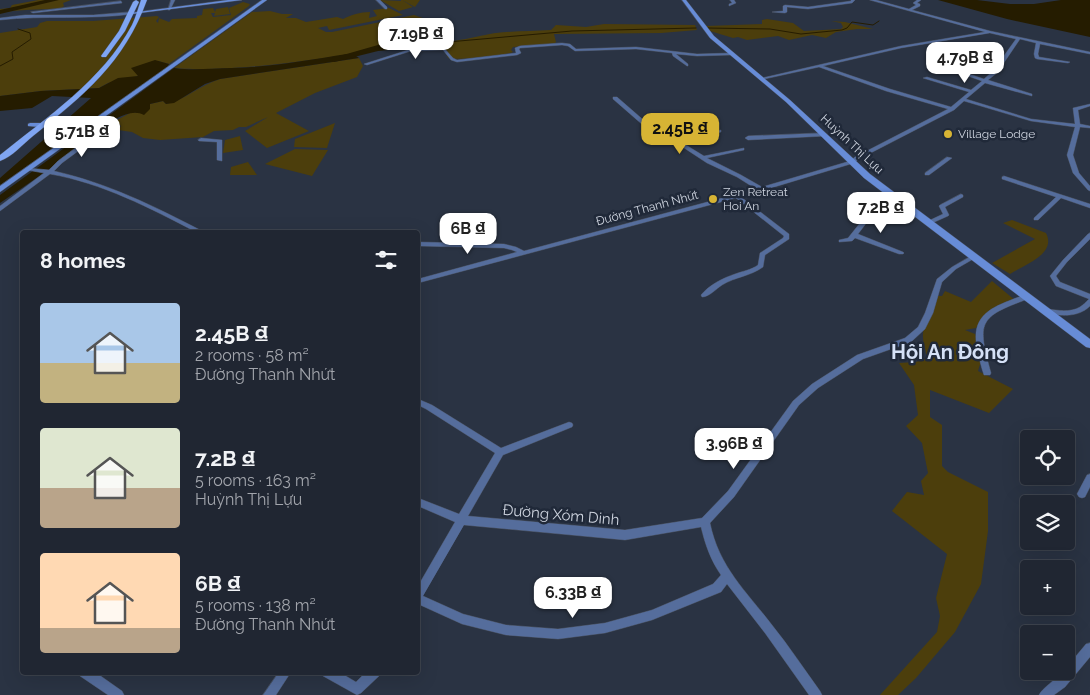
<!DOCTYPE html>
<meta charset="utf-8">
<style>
body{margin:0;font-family:Raleway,sans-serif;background:#282e3a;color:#f1f3f6;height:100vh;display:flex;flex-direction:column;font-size:19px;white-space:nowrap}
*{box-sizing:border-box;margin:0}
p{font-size:16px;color:#a2a5ac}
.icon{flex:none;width:28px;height:28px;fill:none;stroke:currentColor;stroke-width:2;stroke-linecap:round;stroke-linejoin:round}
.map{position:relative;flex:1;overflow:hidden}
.drawer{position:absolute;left:20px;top:230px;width:400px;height:445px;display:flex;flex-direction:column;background:#202632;border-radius:5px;box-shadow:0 5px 20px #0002,0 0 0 1px #3d434d}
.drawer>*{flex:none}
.fabs{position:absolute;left:1020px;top:430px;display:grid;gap:10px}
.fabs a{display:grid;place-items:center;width:55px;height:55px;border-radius:5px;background:#202632;box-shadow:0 5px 20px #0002,0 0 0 1px #3d434d;font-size:25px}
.price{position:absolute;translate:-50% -42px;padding:0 11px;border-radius:10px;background:#fff;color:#222;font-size:16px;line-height:32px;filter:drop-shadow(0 1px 2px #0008)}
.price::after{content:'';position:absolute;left:50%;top:30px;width:15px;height:11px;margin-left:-8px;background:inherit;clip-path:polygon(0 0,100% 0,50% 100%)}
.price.active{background:#d7b434;color:#111}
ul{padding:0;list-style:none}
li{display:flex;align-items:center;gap:15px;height:125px;padding:0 20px}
li span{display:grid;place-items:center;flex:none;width:140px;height:100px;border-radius:5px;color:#555}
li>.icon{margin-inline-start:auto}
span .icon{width:60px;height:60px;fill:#fffc;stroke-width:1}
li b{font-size:21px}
h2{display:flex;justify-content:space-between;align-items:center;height:60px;padding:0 20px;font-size:21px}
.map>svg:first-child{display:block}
</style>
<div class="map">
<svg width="1090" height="695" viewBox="0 0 1090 695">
<rect width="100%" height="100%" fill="#2a3343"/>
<!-- green -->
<g fill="#4c3e0c">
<path d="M38,0H71L63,3L64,6L61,8C40,10 20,9 0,13V9L10,8L12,5Z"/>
<path d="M380,0L401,1V0H420L415,7L402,0L413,7L399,11Z"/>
<path d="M243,2L250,4L249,6L169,64L158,61L137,74L138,76L108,83L99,88L41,91L0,96V33L37,27L40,23L47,21H93L157,16L159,17L156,21L158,23L159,18L169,22L172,19L197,18V16L202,15L203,9L213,8L215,12L216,9L228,7L230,14L214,16L215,13H211L213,17L231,15L229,8Z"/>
<path d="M389,8L403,15L329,30L327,26L318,28L326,32H332L414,15L431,21L421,35C435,50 479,35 496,33C514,31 533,31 551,30L556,25L586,27L604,24L695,25L697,30L661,33L554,34L556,42L554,44L513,47L511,50L513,52C508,55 454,61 448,58L444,50H415L408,44C385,45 366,51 344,55C306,61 269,66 231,68C211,69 194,70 174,68L252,12L270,11L282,14H293L286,18H296L306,22L337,17L343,19C351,15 360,12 370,12L369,18L377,16L373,10Z"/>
<path d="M767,19L793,23L804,31L841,29L843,27L841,23L831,21L845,22L873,29H857L836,32L826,38L812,35L789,40L778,36L747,40L738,37L733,38L710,31L706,26L762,24V20Z"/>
<path d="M359,58L363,66L357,77L315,93L276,113L309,131L267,148L245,131L268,117L246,127H239L233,130L214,131L203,137L160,140L143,138L132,132L118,130L121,126L115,121L132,112L140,113L150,104L163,101L166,104C185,100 200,85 220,79Z"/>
<path d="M335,123L327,148L294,147L295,139Z"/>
<path d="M240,136L243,150L223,153L225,140Z"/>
<path d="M295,149L328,150L312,176L265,164Z"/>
<path d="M248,162L257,175H230L231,167Z"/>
<path d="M1012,220L1046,233C1057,254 1024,265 1010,274L992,263L1035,239L1003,223Z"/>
<path d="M992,281L1016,301L984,317L976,328L965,330L975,334L984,351L978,371L1013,389L989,413L930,390V417L942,425V466L948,472L988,492V531L981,584L955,632L916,678L898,695H880L937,632L940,616L936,598L947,554L892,511L907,492L924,495L921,481L928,473L922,443L906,426L918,415L914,385L899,363L916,362L926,358C927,350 922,342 923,334C923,324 934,309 936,296H942L945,291L971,302Z"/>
</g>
<!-- water -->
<g fill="#251c00">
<path d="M938,0H977L1010,4H1034L1061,0H1090V37L1007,19Z"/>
<path d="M347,54H353L359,58L220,79L205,84L174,103L166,104L163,101L150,104V109L144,115C130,107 112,122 99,127V130L48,170L0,203V195L174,68C195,71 211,68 232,68C271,67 309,60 347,54Z"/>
<path d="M155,60L169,64L167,68L0,185V178L91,98L52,96L32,108L0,111V96L41,91L99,88L118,78L138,76L131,68Z"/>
</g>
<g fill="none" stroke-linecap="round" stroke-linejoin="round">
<!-- stream -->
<g stroke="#251c00" stroke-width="1">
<path d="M706,28L770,29L801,34L842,30L847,28L852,22L873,25L879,21"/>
<path d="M437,43L572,31L696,28"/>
<path d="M0,66L13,59L12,52L31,39L30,33L18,29"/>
</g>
<!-- river -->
<g fill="#251c00" fill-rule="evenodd">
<path d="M45,0H59L0,14V10Z"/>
<path d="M437,40L441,43L440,45L378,51L334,62L329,59L378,45Z"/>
</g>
<!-- street casing -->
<g stroke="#48505f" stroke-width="1">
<g id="street">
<path d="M171,0H175L170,10H168Z"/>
<path d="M376,0H380L387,7V9H385Z"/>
<path d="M730,0H734L736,3L729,6V4L732,3Z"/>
<path d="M851,0H855L852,3L808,9L787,7V12L785,13L772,12L783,11V6L785,5L808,7L851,1Z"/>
<path d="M870,0H876L909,9L916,5L913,3L917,0H921L917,3L920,4V6L912,10L990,31L1090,52V54L1040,44L1038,54L1039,57L1070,62L1068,63L1037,59L1035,58L1034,54L1036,43L1020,39L997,73L988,80L1032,94V96L985,83L966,99L1031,119L1075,124L1073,108L1090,104V106L1078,110L1080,124L1090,126V128L1080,127L1073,155L1079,173L1090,186V191L1088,190L1073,173L1067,155L1075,127L1031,121L964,101L954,110L859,159L854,163L741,197L789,234V239L765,255L763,267C751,276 735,277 722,285C716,289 709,297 702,297L701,295C709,285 723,278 735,274C743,271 751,270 758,265L760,253L783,238L784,236L736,198L418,283V279L517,252L512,250L504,248L418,246V242L504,244L516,247L524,251L756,189L737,177L707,163L675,142L644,126L613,99V97H617L648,124L678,139L721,130V132L681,142L704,156L744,148V150L707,158L741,175L762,187L850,161L855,157L948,109L886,91L819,67L760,80V79L762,78L901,46L985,32ZM990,33L1016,39L993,71L984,79L952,68L948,69L982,81L971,90L927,77L923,78L969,92L951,107L890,89L823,66L901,48Z"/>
<path d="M121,1L122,3L33,13L31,12Z"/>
<path d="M132,12L133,14C89,20 44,15 0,20V18L25,15H93Z"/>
<path d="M562,43L570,44L576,49L636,47L697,54L731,53L733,54L731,55L697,56L676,54L688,64V66H687L673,56L672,53L636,49L575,51L568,46L562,45L520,48L519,49L521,53L517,55L457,62L451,60L443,50L411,51L367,65L364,64L411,49L444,48L453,58L457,60L516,53L515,48L520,46Z"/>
<path d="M105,126H112L117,137L116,138H112L108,129L62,163L54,171C107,183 154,206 202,231L203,232H196C150,208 102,183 50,174L0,211V206L44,173L27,170V168L49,170L58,161Z"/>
<path d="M824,133L826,134V136L748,140L745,138L748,136Z"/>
<path d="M201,138L222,140V161L217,160V142L199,141L198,140Z"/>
<path d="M947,157L952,158L929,175H925V173Z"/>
<path d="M1004,176L1090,204V208L1061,198L1038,220H1034V218L1056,197L1002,179V177Z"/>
<path d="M961,194L963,195V197L945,207L949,215L948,216L930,224H926V222L943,214L939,206L940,205Z"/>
<path d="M894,195L897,197L896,198L877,206L874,213L858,234L903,252L904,253L903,254H899L855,238L852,241L839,242V240L848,238L868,213L872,204Z"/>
<path d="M1090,233V239L1067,262L1056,276L1060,282L1090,294V306C1078,318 1060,316 1044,313L1043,311L1047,309C1057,310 1070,313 1080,307C1083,305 1086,302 1089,299L1056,286L1050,276L1063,260L1088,234Z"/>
<path d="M973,255L976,257L975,258L956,269L942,282L933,313L925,329L911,342L863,359L818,388L799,405L734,497L710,523C719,567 746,591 772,625C789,646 804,669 820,691L822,695H809L765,633L727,584L721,592L652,620L605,633L558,639L506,635L462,624L418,604V586L455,522L418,506V498L459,514L495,453L426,409L418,405V399L432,405L501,448L569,422L572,423L573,425L572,427L503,455L468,516L625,530L702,518L728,491L793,401L812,384L857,355L905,338L918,327L925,313L937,279L952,267ZM464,525L625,540L701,527C705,544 711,561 721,575L713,584L652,610L605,623L558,629L506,625L463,614L423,596Z"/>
<path d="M1024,295H1028L1029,297L1028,299C978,317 977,322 991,373L990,375H984C981,367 979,357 977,348C970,312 996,306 1024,295Z"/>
<path d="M1090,474V487L1085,497L1082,498L1079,497L1077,494L1087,475Z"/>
<path d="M1090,643V657L1065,687L1054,695H1039C1042,688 1057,679 1063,671H1066V668L1086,644Z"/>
<path d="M79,672H95L122,691L124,695H108L80,676Z"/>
<path d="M279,672H291L276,695H263Z"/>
<path d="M322,672H339L356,682L366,672H380L379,676L361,693L357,695L323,676Z"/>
</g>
</g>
<!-- secondary casing -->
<g stroke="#48505f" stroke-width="1">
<g id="secondary">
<path d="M228,0H242L132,14L130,13Z"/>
<path d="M262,0H267L0,192V186Z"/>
<path d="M682,0H686L714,36L790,100L870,174L1090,339V348L1086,347L864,178L786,102L710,38Z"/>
<path d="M30,123H40L43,125L40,127L28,126V124Z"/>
</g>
</g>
<!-- primary casing -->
<g stroke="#48505f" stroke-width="1">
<g id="primary">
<path d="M136,0L139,2L125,31L106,57H102L101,56L119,31L133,2Z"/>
<path d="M141,0H147C124,63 84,95 33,136C23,144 12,157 0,161V155C47,117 103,80 132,25C136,17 138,8 141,0Z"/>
</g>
</g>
<!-- street -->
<use href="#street" fill="#556d9c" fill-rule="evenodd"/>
<!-- secondary -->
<use href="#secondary" fill="#678cd7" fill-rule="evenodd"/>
<!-- primary -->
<use href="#primary" fill="#7fa5f2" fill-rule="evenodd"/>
</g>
<!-- markers -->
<g fill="#d7b434" stroke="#202939" stroke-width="2">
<circle cx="948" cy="134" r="5"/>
<circle cx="713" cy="199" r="5"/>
</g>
<g text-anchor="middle" stroke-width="5" stroke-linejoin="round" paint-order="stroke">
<!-- far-poi labels -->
<g font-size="12" fill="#ced4df" stroke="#202939" text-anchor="start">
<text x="958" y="138">Village Lodge</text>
<text x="723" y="196">Zen Retreat<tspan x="723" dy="14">Hoi An</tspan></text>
</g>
<!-- far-street labels -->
<g font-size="12" fill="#ced4df" stroke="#202939">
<text transform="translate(852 144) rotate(43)" y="4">Huỳnh Thị Lựu</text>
<text transform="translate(647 208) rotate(-15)" y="4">Đường Thanh Nhứt</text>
</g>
<!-- street labels -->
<g font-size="15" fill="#ced4df" stroke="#202939">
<text transform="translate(561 515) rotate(5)" y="5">Đường Xóm Dinh</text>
</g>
<!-- district labels -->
<g font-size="20" font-weight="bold" fill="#d5e1f6" stroke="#202939">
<text x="950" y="359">Hội An Đông</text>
</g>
</g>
</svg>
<div class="fabs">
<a><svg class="icon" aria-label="locate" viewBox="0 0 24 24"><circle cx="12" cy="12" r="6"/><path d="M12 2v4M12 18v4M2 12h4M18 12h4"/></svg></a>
<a><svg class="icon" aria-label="layers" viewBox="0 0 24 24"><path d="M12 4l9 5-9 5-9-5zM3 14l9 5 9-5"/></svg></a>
<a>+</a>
<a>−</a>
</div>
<b class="price" style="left:416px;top:60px">7.19B ₫</b>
<b class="price" style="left:965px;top:84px">4.79B ₫</b>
<b class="price active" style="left:680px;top:155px">2.45B ₫</b>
<b class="price" style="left:82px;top:158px">5.71B ₫</b>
<b class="price" style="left:881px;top:234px">7.2B ₫</b>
<b class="price" style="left:468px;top:255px">6B ₫</b>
<b class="price" style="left:734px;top:470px">3.96B ₫</b>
<b class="price" style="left:573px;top:619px">6.33B ₫</b>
<section class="drawer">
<h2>8 homes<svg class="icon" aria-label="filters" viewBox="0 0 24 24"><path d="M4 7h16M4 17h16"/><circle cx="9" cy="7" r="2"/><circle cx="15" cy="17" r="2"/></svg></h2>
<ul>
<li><span style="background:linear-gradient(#a9c7e8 60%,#c2b280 0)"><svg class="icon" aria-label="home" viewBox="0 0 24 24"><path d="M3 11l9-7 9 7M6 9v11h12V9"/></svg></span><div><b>2.45B ₫</b><p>2 rooms · 58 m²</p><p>Đường Thanh Nhứt</p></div></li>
<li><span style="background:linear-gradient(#dfe7d0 60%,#b9a48a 0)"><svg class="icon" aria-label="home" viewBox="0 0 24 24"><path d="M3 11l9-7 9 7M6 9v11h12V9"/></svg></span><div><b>7.2B ₫</b><p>5 rooms · 163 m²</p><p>Huỳnh Thị Lựu</p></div></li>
<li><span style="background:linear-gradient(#ffd9b3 75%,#b9a48a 0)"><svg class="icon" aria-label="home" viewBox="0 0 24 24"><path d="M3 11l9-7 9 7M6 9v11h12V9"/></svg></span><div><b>6B ₫</b><p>5 rooms · 138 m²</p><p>Đường Thanh Nhứt</p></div></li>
</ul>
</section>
</div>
